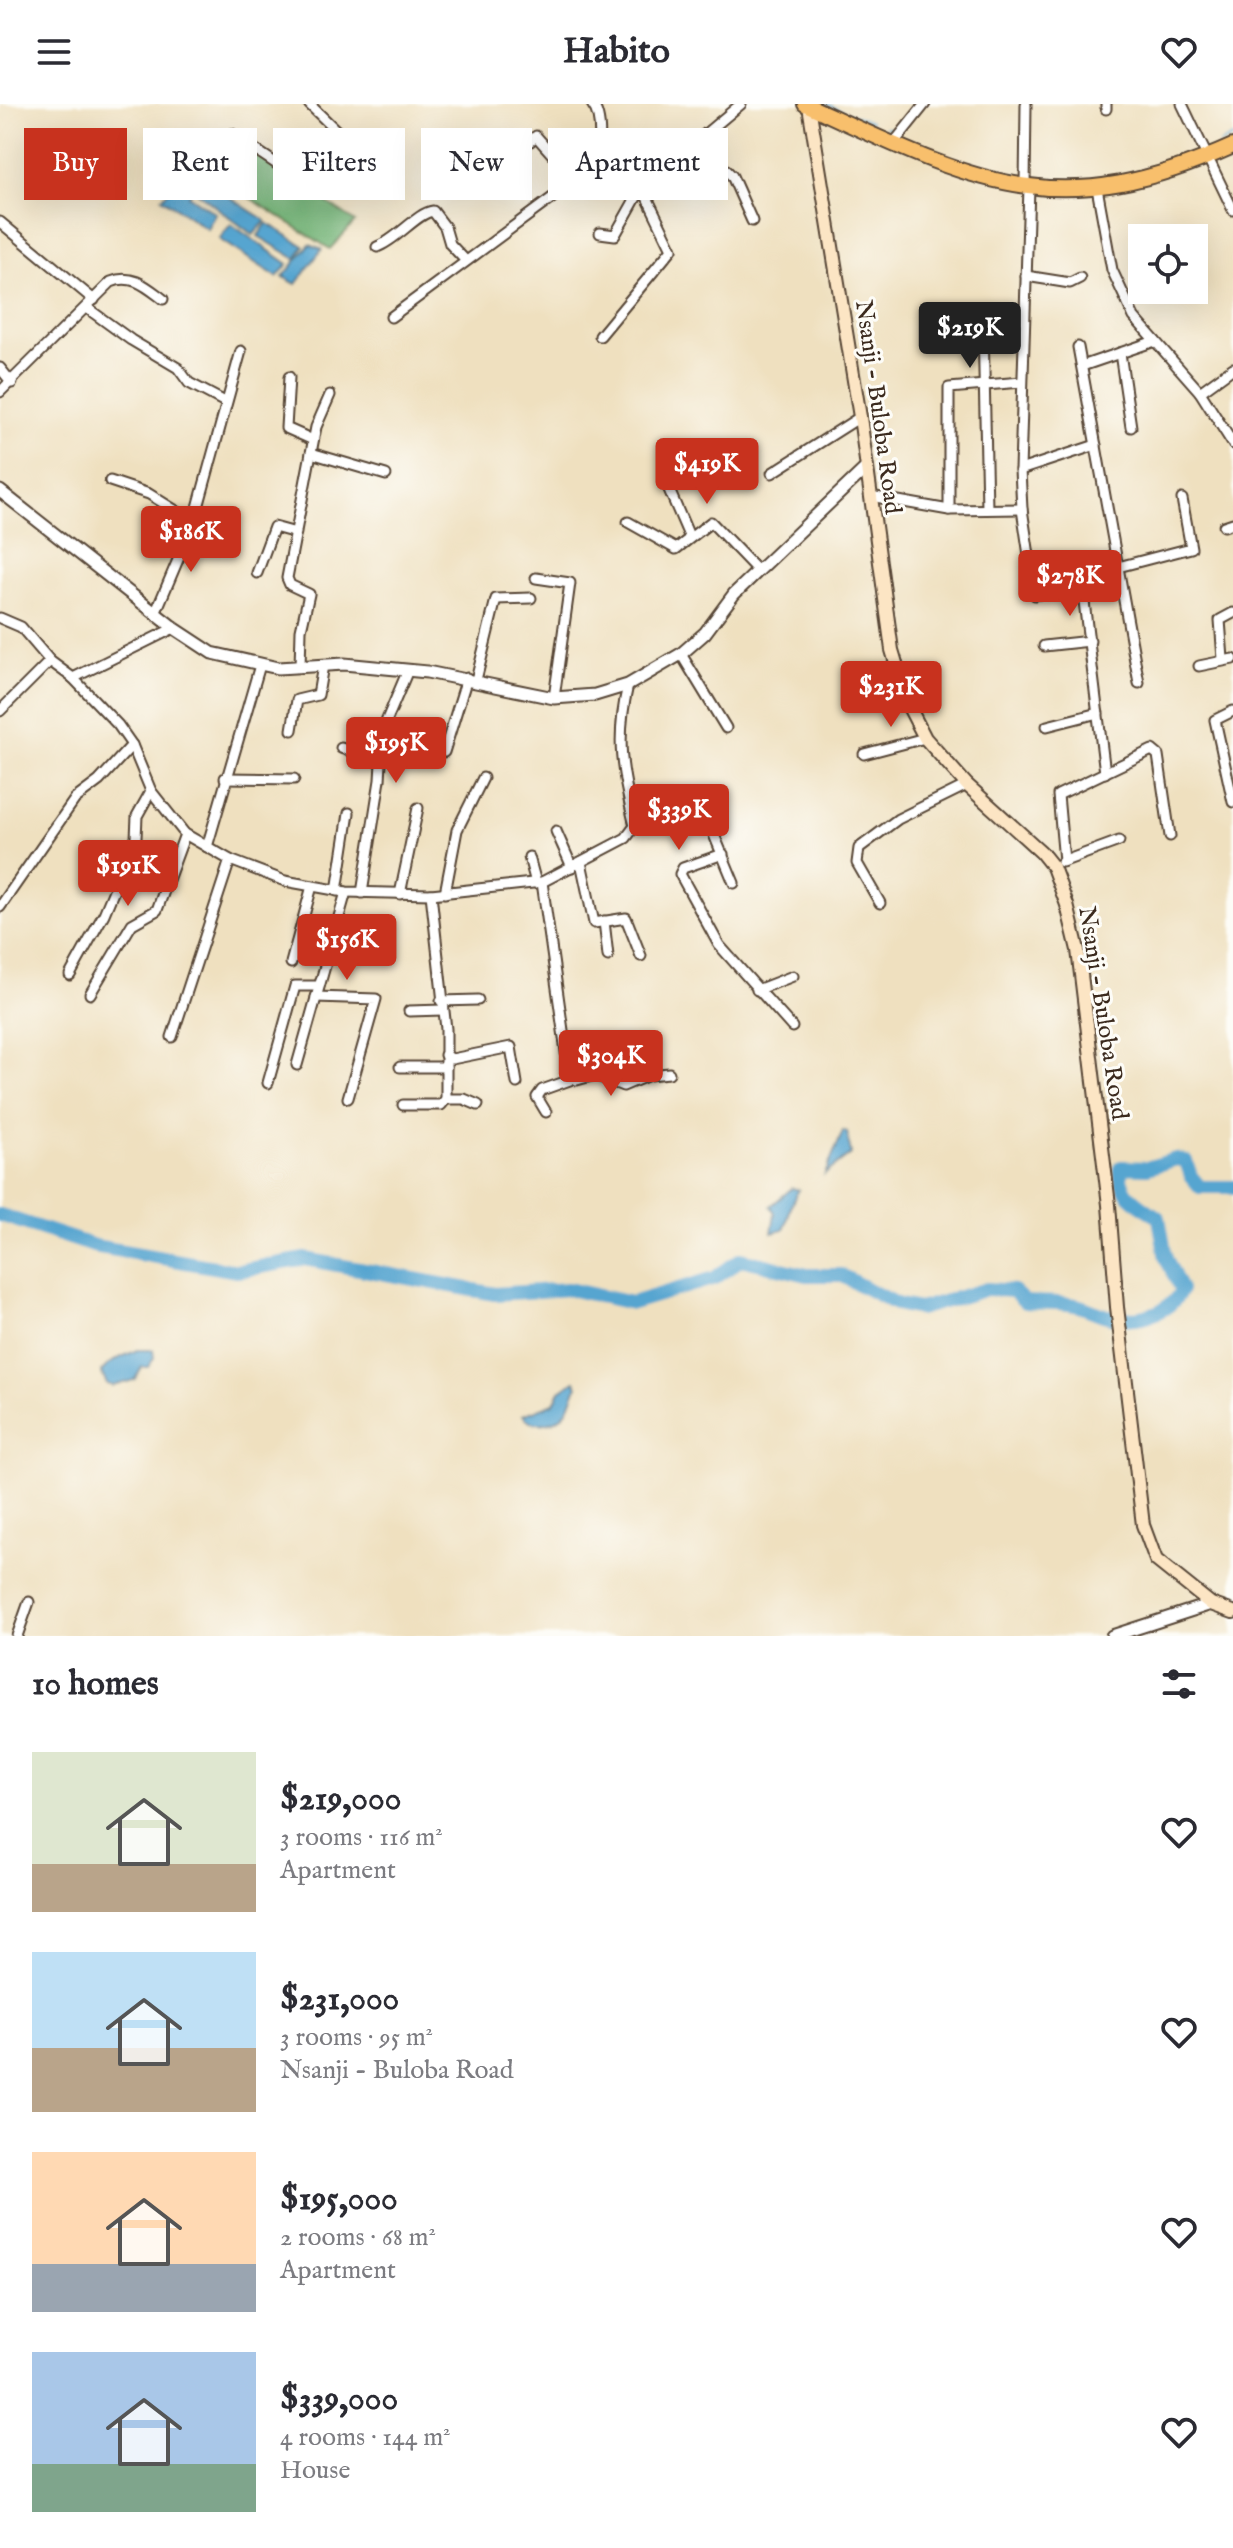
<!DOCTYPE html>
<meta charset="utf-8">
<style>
body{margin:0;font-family:"IM FELL English",serif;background:#f7f7f7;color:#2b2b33;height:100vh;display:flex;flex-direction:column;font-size:30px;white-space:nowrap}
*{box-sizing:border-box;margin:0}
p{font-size:26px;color:#7c7c81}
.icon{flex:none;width:44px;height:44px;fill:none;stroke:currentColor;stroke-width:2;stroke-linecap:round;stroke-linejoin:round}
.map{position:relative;height:1532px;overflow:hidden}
.sheet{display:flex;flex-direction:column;background:#fff;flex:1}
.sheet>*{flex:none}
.top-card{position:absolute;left:24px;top:24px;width:800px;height:72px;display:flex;gap:16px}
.controls{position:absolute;left:1128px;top:120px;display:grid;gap:16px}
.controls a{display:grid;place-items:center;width:80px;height:80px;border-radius:0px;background:#fff;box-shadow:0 8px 32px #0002;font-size:40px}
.price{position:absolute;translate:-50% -68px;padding:0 18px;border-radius:8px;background:#c8321e;color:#fff;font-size:26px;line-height:52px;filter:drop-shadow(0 2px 4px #0008)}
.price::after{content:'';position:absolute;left:50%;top:48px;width:24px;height:18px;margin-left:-12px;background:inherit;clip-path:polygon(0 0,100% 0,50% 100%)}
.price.active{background:#222;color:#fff}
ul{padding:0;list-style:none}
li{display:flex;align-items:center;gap:24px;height:200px;padding:0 32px}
li span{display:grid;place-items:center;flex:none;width:224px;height:160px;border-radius:0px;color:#555}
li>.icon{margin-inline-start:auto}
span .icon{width:96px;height:96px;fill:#fffc;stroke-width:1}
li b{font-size:34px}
h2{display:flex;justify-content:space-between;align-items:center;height:96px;padding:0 32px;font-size:34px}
.tag{padding:0 28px;border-radius:0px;background:#fff;box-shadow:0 8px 32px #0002;font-size:28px;line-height:72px}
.tag.active{background:#c8321e;color:#fff}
header{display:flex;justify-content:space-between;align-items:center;height:104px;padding:0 32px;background:#fff;font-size:36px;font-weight:700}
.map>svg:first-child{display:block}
</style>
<header><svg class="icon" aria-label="menu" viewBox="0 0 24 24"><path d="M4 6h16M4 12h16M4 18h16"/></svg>Habito<svg class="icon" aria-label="heart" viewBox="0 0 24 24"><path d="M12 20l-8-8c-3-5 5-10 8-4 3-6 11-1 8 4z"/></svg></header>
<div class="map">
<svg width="1233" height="1532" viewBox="0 0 1233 1532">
<rect width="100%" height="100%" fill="#fdfcf7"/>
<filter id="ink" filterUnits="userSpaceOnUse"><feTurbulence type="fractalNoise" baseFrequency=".0125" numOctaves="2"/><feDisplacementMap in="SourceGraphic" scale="16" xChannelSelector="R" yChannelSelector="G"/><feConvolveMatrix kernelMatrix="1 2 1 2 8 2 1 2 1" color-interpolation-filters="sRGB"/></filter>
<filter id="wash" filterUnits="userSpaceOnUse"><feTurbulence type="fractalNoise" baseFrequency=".006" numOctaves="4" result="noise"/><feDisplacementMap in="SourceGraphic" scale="32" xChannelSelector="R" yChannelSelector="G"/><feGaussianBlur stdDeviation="1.8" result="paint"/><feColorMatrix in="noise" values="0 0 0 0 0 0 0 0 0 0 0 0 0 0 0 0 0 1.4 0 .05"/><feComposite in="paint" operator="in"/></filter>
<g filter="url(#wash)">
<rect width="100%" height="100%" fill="#efe0bf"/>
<!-- forest -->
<path fill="#71b274" stroke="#566e49" stroke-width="2" d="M221,25L355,118L330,145L189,55Z"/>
<!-- water -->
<g fill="#57a5d0" stroke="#496877" stroke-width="2">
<path d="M191,62L203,70L188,91L215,109L207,125L162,94Z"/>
<path d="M206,78L266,117L253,131L198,89Z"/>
<path d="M267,119L304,142L296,155L258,132Z"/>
<path d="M231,120L288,160L277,173L219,135Z"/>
<path d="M310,140L322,145L296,180L283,173Z"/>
<path d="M843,1027L847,1028L851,1050L825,1070Z"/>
<path d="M792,1084L799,1086C789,1099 790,1112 784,1126L772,1129L775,1109L771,1102Z"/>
<path d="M137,1246H153L154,1254L148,1263H142L134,1276L113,1282L107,1280L101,1268C111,1256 123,1253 137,1246Z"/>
<path d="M575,1277L578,1282C572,1290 572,1298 567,1306C558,1320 534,1325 523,1311L554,1299L560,1287Z"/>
</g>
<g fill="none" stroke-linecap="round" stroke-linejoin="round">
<!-- stream -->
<g stroke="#57a5d0" stroke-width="2">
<path d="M826,0L843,7"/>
<path d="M847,9L871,17"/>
<path d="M886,23L896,28"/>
<path d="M1220,40L1233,33"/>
<path d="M918,41L928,46"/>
<path d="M991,67L1020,72"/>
<path d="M1034,75L1067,77"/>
</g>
<!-- river -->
<path stroke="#57a5d0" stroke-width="14" d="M0,1111L94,1142L237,1167L305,1155L495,1190L568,1185L632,1199L715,1174L741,1155L807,1171H841L896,1200L919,1205L987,1185L1013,1187L1025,1198C1041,1199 1059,1198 1075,1201C1087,1203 1099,1211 1111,1213C1136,1218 1170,1210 1181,1186L1166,1154L1159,1114C1139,1099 1117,1090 1121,1063L1147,1064L1176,1055L1186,1057L1191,1072L1200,1083H1233"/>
</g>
</g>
<g filter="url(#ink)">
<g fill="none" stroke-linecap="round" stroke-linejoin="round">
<!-- minor casing -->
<g stroke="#564536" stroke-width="13">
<g id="minor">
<path d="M1106,0V5"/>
<path d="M1182,0L1233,106"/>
<path d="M232,30L311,83L345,35L309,0"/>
<path d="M698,37L732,72L752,117"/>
<path d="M893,40L925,0"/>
<path d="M484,79L536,32L576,77"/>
<path d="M1025,83L1026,0"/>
<path d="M1029,83L1020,366L1022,405L1035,491L1082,481L1105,669"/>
<path d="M1097,84L1112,166L1134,213L1200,288L1233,340"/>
<path d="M0,118L94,196"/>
<path d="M600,129L615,131L642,83L741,0"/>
<path d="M377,143C397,136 417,109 433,107L445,123L450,140L466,157"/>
<path d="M1026,172L1070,179L1080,174"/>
<path d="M87,204L131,236L178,264L189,279L225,298"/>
<path d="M391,213L594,63C601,48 603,13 592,0"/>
<path d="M983,221L987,405"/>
<path d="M600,232L672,145L642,83"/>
<path d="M1078,243L1139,579"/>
<path d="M1120,249L1131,323"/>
<path d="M1082,262L1155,237"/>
<path d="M0,264L12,279"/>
<path d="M289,273L286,324L313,336"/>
<path d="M0,288L111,178C132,169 147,183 163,195"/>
<path d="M1200,288L1233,264"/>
<path d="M311,349L386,371"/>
<path d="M687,358L668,366L664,374L689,432"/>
<path d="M1020,366L1096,341"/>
<path d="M772,369L860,313"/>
<path d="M110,377L149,390L194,418"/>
<path d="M870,392L949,406L1022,405"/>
<path d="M949,406V284L1022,278"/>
<path d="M628,418L676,445L711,418L758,467"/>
<path d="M1224,422L1233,419"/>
<path d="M1118,463L1191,444L1182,395"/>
<path d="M257,469L274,423L296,429"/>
<path d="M536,474L570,479L554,594"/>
<path d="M155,510L194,418L241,247"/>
<path d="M0,514L21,523L50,557L73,574L118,621L132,641L151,687L185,730L230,756L285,777L346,788L431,790L542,778L626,734L635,722L696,698L705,709L734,779"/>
<path d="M1044,542L1090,537"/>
<path d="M681,550L726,624"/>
<path d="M1223,555L1220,516L1233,509"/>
<path d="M1199,562L1233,555"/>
<path d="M300,563L301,526L309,490L290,481L287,474L316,323L330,291"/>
<path d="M73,574L174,524"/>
<path d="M476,576L496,495L531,494"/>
<path d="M628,581C615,636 622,669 635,722"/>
<path d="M0,607L50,557"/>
<path d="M1233,607L1215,616L1233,698"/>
<path d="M1047,622L1098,609"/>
<path d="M292,626L297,596L318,591L323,561"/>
<path d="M341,644L381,658"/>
<path d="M444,648L467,574"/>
<path d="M864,650L925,634"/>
<path d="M225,674L294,675"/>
<path d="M556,727L572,763"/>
<path d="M207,743L260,561"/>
<path d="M723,750L683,764L680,770L719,841L792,923"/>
<path d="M529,753L536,779"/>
<path d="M1064,757L1058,691L1152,646L1158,651L1170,732"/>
<path d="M581,758L594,819L626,814L641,852"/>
<path d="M1062,758L1119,737"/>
<path d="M542,778L570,976L542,986L537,993L546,1008"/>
<path d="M337,787L349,709"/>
<path d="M362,789L380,676L383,625L408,566"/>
<path d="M445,789L457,726L483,674"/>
<path d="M400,790L418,704"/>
<path d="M880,799L857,759L859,744L898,715L967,681"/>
<path d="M0,803L75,695L99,677L132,641"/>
<path d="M604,817L608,852"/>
<path d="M291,859L312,782"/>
<path d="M70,871L104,810L136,734L137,712L151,687"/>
<path d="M757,886L793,872"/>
<path d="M90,890L132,820L157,806L185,730"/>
<path d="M316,893L376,895L348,994"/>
<path d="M441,897L478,896"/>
<path d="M409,907L443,906"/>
<path d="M172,933L230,756"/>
<path d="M445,951L452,955L511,943L517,979"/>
<path d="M297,961L346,788"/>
<path d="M400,963H446"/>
<path d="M570,971L577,976L595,971L623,982L649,971L669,969"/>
<path d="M268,979L295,882H319"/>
<path d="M446,995H464L478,1001"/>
<path d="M403,1001H441L446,995V925L431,790"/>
<path d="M17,1532L29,1498"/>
</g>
</g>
<!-- tertiary casing -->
<g stroke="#564536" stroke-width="15">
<g id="tertiary">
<path d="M0,387L174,524L212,549L278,564L344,560L427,568L554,594L595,591L628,581L681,550L705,529L734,490L867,363"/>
<path d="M1112,1532L1211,1500"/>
</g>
</g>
<!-- secondary casing -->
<g stroke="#564536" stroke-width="16">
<path id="secondary" d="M809,2L860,313L892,546L909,603L925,634L967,681L1041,748L1053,763L1067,801L1078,846L1109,1101L1117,1203L1143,1421L1156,1456L1211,1500L1233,1508"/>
</g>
<!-- primary casing -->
<g stroke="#564536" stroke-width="18">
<path id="primary" d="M805,0C971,76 1053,123 1233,42"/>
</g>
<!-- minor -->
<use href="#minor" stroke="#fff" stroke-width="9"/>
<!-- tertiary -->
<use href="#tertiary" stroke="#fff" stroke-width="11"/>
<!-- secondary -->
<use href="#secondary" stroke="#fce5c4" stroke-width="12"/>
<!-- primary -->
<use href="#primary" stroke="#f8bf6c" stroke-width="14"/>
</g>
</g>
<g text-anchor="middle" stroke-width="6" stroke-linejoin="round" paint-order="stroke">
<!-- street labels -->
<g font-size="24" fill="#3b2a1e" stroke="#fdfcf7">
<text transform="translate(879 303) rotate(82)" y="8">Nsanji - Buloba Road</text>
<text transform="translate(1104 909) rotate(81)" y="8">Nsanji - Buloba Road</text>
</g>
</g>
</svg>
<div class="controls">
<a><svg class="icon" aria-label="locate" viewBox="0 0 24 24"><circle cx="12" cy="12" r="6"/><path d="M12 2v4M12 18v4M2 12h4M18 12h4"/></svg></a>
</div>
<b class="price active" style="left:970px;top:266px">$219K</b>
<b class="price" style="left:707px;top:402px">$419K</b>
<b class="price" style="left:191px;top:470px">$186K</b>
<b class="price" style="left:1070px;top:514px">$278K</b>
<b class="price" style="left:891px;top:625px">$231K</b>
<b class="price" style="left:396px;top:681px">$195K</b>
<b class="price" style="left:679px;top:748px">$339K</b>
<b class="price" style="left:128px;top:804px">$191K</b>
<b class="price" style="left:347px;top:878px">$156K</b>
<b class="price" style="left:611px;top:994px">$304K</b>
<div class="top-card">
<a class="tag active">Buy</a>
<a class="tag">Rent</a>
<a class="tag">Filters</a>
<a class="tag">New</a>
<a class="tag">Apartment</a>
</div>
</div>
<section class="sheet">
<h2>10 homes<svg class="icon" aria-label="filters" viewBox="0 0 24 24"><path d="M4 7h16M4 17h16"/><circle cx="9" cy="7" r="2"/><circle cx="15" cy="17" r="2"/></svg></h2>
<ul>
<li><span style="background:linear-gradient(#dfe7d0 70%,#b9a48a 0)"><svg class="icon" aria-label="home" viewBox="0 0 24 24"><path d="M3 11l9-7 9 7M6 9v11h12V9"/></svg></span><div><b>$219,000</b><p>3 rooms · 116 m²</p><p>Apartment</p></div><svg class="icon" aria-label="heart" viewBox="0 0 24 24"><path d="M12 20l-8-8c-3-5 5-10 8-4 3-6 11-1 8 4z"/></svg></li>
<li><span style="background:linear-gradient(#bfe0f5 60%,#b9a48a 0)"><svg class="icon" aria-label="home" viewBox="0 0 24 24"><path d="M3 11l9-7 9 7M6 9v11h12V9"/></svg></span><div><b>$231,000</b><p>3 rooms · 95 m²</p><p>Nsanji - Buloba Road</p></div><svg class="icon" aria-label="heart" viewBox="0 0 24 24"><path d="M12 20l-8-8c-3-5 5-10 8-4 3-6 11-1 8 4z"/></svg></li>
<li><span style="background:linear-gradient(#ffd9b3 70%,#9aa5b1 0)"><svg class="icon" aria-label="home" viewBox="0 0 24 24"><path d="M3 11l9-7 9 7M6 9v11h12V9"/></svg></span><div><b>$195,000</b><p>2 rooms · 68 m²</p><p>Apartment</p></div><svg class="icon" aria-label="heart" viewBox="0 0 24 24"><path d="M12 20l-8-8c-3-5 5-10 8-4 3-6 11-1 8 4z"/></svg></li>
<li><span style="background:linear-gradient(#a9c7e8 70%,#7fa58c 0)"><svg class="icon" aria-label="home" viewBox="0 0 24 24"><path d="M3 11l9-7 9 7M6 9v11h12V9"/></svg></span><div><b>$339,000</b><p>4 rooms · 144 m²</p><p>House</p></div><svg class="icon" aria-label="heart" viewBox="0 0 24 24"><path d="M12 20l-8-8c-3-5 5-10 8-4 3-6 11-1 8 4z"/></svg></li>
</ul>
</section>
